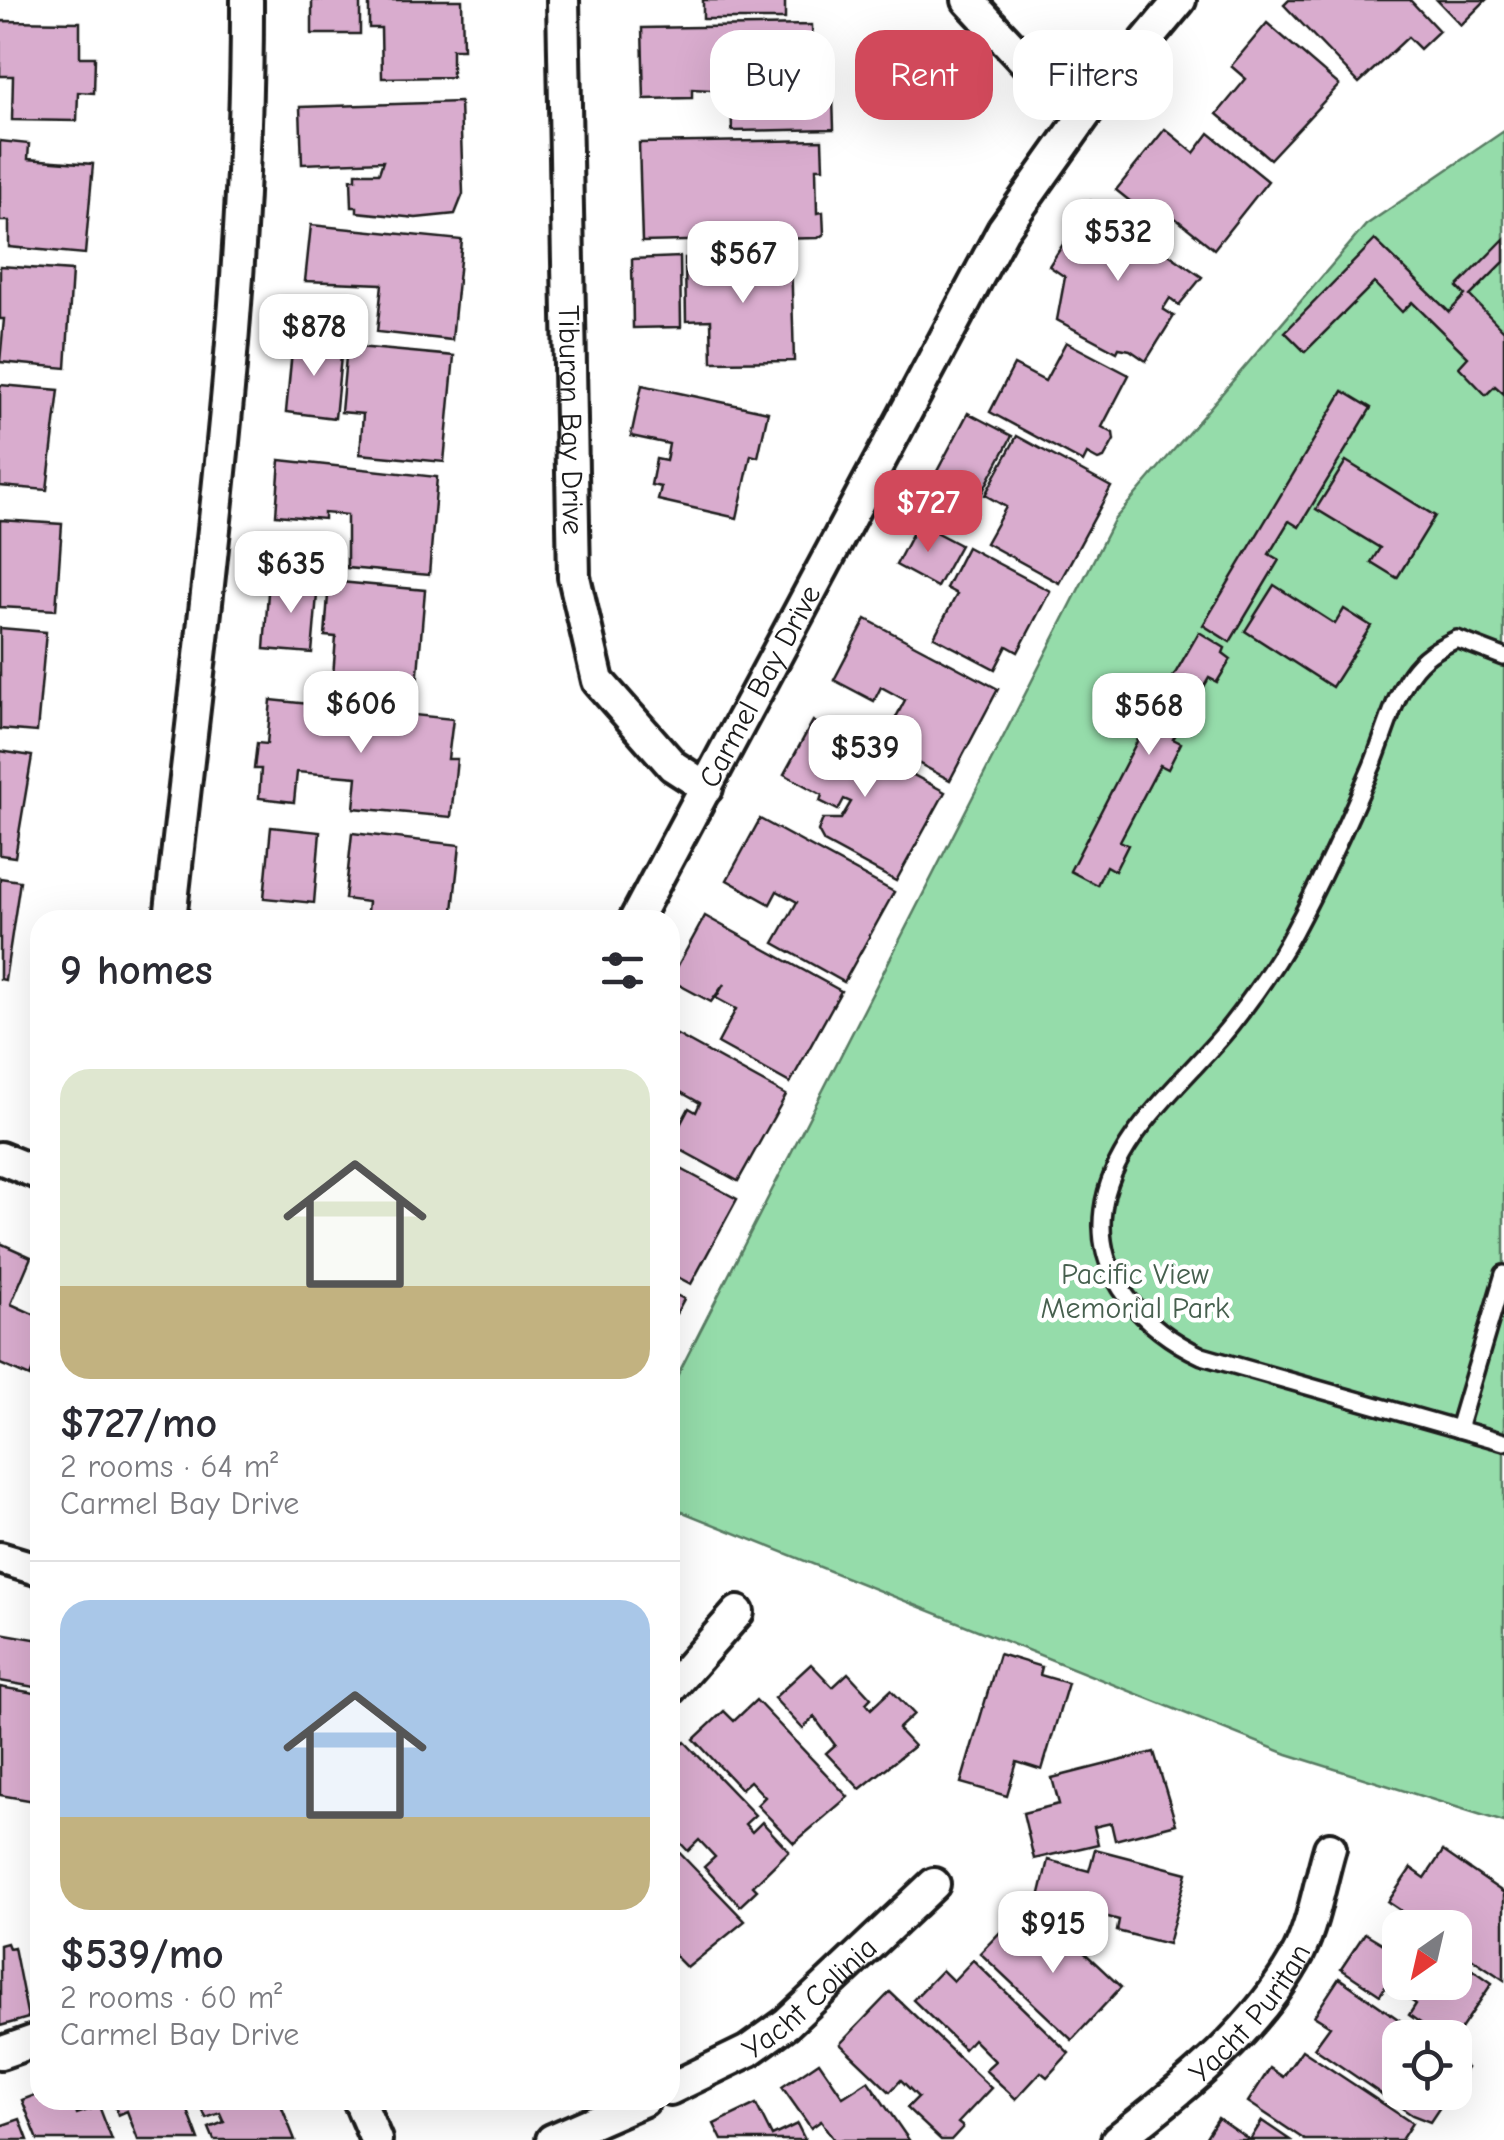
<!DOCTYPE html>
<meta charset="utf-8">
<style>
body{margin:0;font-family:"Comic Neue",sans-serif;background:#f7f7f7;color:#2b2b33;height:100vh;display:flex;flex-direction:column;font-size:38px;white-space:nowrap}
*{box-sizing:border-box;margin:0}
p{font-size:32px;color:#7c7c81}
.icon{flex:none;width:55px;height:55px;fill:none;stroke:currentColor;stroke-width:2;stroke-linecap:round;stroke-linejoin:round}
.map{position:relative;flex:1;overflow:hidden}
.details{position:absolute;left:30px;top:910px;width:650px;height:1200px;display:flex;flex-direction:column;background:#fff;border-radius:30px;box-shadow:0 10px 40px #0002}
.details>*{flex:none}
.guide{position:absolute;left:710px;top:30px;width:642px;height:90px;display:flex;gap:20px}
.needle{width:65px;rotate:214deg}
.tools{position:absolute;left:1382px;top:1910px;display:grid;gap:20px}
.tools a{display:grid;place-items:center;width:90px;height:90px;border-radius:20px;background:#fff;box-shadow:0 10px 40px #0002;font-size:50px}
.price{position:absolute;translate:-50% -85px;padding:0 22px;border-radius:20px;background:#fff;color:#222;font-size:32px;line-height:65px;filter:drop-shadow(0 2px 5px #0008)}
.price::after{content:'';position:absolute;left:50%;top:60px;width:30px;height:22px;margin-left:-15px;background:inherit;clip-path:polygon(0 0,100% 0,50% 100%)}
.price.on{background:#d1495b;color:#fff}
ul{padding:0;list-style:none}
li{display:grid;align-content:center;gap:20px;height:530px;padding:0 30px}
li+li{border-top:2px solid #e1e1e2}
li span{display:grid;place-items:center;height:310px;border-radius:30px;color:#555}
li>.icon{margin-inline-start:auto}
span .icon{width:180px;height:180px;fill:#fffc;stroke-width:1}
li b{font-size:42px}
h2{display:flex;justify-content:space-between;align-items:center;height:120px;padding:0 30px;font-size:42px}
.tag{padding:0 35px;border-radius:30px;background:#fff;box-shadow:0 10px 40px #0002;font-size:35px;line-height:90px}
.tag.on{background:#d1495b;color:#fff}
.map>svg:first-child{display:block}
</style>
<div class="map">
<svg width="1504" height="2140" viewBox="0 0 1504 2140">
<rect width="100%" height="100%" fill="#fff"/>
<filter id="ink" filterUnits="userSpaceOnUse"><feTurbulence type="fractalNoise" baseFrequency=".01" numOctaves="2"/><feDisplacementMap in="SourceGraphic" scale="20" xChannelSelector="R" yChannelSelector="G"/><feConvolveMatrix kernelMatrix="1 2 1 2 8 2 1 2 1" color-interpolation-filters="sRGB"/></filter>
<g filter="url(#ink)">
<!-- green -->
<path fill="#95dcaa" stroke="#587c63" stroke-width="2.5" d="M1504,131V1822L1287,1754L670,1507V1390L1114,520L1366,225Z"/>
<!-- building -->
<g fill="#d9acce" stroke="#1c1c1c" stroke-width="2.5">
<rect x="312" y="0" width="48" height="34"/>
<path d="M369,0H462L463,49H452V77L382,78L381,28H369Z"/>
<rect x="703" y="0" width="82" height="19"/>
<path d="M1289,0H1410L1439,31L1420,49L1408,37L1359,83L1284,5Z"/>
<path d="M1437,0H1486L1461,25Z"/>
<path d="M0,21L80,22V57H95L94,93L78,92L77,121L12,120L13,76H0Z"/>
<path d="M1267,23L1339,85L1270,159L1217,114L1246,79L1231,66Z"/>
<path d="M812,25L814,98L833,97L834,129L732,131L731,91L692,89V98L644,99L642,28Z"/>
<path d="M460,102L463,194L455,214L416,218L357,212V207H352L351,179H356V173H379L383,161L302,164L300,107Z"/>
<path d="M1165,129L1194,153L1209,133L1268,181L1214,249L1160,206L1151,218L1116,190Z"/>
<path d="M822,140L823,168H816L817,213L823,212L824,234L818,238L642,242L639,143Z"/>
<path d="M0,141L29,144L28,159L93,164L85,254L9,247V221H0Z"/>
<path d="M1091,201L1202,277L1179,305L1170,298L1163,309L1174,316L1146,361L1130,350L1119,348L1117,352L1057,320L1065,277L1049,266Z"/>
<path d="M311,225L462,240L452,340L377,332L382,284L305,281Z"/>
<path d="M1504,239V262L1470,296L1504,331V394L1495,386L1486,395L1459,367L1468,357L1412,302L1402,312L1374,283L1305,352L1285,332L1375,240L1449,312L1465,295L1457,287Z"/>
<path d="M791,256L794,361L712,362L711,320L686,321L685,258Z"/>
<path d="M680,257L681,327L633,328L632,259Z"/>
<path d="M0,266L72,271L66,368L0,362L4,319H0Z"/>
<path d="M293,341L342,346L335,418L286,412Z"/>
<path d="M1066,342L1129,375L1102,427L1113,433L1114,440L1104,458L1098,460L1087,454L1083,462L990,412L1014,365L1045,381Z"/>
<path d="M347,346L454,356L444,462L360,454L363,414L341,412Z"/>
<path d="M0,385L59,390L47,490L0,486Z"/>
<path d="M642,385L768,412L758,457L751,455L737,518L658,500L661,487L651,485L656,459L666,461L669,444L631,436Z"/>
<path d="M1343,391L1371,408L1299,527L1289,521L1269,554L1279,560L1230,642L1203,625Z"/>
<path d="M968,413L1012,436L978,500L934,477Z"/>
<path d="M1017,436L1111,487L1059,583L986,543L1006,507L985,495Z"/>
<path d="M280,460L437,477L429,575L347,568V515L324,513V519L276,515Z"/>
<path d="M1346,461L1435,516L1397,578L1371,562L1380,548L1316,509Z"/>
<path d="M0,520L62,524L56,610L0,607Z"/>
<path d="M918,523L960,545L937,587L896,565Z"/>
<path d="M967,547L1050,591L1018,652L1007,646L995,669L934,637L957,594L946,588Z"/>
<path d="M269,578L318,583L312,653L264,649Z"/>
<path d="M329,581L425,590L416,697L332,690L336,637L325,636Z"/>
<path d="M1274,585L1335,624L1344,609L1371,626L1332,687L1245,631Z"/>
<path d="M866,619L998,689L950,780L882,744L905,700L881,687L874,701L834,680Z"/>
<path d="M0,628L46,632L37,732L0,729Z"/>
<path d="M1199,632L1225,648L1223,653L1231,659L1217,682L1209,678L1173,739L1181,743L1168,769L1160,765L1120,841L1128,845L1115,871L1106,866L1097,885L1070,871L1147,722Z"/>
<path d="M271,700L453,719L448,759H457L451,817L354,808L357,777L297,772L294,802L259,798L261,769H254L257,743L267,744Z"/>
<path d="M813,721L945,792L896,881L824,842L818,831L823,819H841L851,802L844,799L838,810L820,801L822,795L784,774Z"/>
<path d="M0,751L32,756L15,857L0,855Z"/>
<path d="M760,819L894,892L844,982L774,943L797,902L777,891L770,904L727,880Z"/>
<path d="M271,827L320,832L314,903L264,898Z"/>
<path d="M352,833L460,845L452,920H366L368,902L345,899Z"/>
<path d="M0,878L20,881L5,980L0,979Z"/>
<path d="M705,916L841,991L790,1083L718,1043L736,1009L716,998L724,984L711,1002L670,980Z"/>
<path d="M670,1031L786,1095L738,1181L670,1144L689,1108L696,1112L700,1103L670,1086Z"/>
<path d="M670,1163L737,1199L691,1284L670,1273Z"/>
<path d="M0,1243L31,1257L11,1304L40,1317V1353L30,1377L0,1364Z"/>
<path d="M670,1292L684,1299L670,1325Z"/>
<path d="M0,1633L40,1640V1688L0,1681Z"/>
<path d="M999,1654L1042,1667L1040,1675L1068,1683L1042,1770L1017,1762L1007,1796L961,1783Z"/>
<path d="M811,1664L833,1687L848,1673L871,1698L866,1703L871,1709L891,1690L914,1714L898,1729L914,1746L860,1789L826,1753L835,1745L814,1717L803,1729L774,1698Z"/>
<path d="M0,1687L40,1694V1802L0,1795Z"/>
<path d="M756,1700L848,1797L794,1843L757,1805L765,1797L750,1781L741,1789L694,1739L724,1711L734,1721Z"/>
<path d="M685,1742L755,1815L745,1824L752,1832L762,1822L789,1851L753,1886L757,1890L740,1906L704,1867L715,1857L699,1840L688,1851L670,1832V1756Z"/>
<path d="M1154,1752L1176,1824L1115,1840L1111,1823L1094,1827L1098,1844L1034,1859L1023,1813L1059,1804L1052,1778Z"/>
<path d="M670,1843L745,1921L687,1968L670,1951Z"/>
<path d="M1095,1849L1187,1873L1168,1944L1117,1931L1119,1920L1086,1911L1084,1922L1036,1910L1048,1860L1089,1871Z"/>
<path d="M1443,1851L1504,1893V1980L1455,1947V1928H1427L1388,1902L1411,1868L1425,1878Z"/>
<path d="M1011,1921L1037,1944L1055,1925L1121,1987L1072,2040L980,1953Z"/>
<path d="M1365,1933L1400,1954V1982H1455V1957L1492,1983L1455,2038H1442L1409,2015L1416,2004L1387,1984L1380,1995L1341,1969Z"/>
<path d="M7,1943L9,1948L14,1947L28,2018L0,2026V1945Z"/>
<path d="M973,1960L1069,2053L1047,2077L1041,2072L1016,2099L985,2070L995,2061L973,2039L964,2049L913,2000L942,1970L953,1981Z"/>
<path d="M1339,1978L1411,2028L1400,2038V2092H1450L1430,2122L1412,2115L1314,2048L1330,2026L1314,2016Z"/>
<path d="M890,1992L991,2088L958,2123L963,2127L951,2140H941L907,2108L918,2097L901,2080L890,2092L840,2044Z"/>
<path d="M1302,2050L1412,2123L1401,2140H1305L1248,2102L1270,2068L1283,2077Z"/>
<path d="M1455,2059L1467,2068L1455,2086Z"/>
<path d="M819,2062L843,2097L868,2081L909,2140H834L821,2121L811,2128L782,2087Z"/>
<path d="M40,2093V2100H72L77,2114L99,2106L112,2140H38L22,2100Z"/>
<path d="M113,2100H184L199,2140H138L127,2111L118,2115Z"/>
<path d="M198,2100H279L295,2140H214L209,2128L224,2122L220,2113L206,2118Z"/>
<path d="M756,2104L772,2136L797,2124L805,2140H722L714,2124Z"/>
<path d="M1218,2118L1250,2140L1262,2121L1290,2140H1204Z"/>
<path d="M20,2119L28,2140H0V2126Z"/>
</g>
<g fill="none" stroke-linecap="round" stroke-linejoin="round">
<!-- lane casing -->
<g stroke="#1c1c1c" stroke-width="22">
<g id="lane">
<path d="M1504,657L1457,639C1438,648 1423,656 1410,675C1393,700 1384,737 1372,766C1348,822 1323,877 1294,931C1277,963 1253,997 1231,1025C1187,1081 1112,1136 1103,1210C1094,1278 1146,1330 1202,1356L1504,1442"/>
<path d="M1458,1429L1504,1274"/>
</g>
</g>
<!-- street casing -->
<g stroke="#1c1c1c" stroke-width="38">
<g id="street">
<path id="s1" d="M563,0L574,577L598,681L673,766L707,788"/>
<path d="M968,0L1051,89L1086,113"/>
<path d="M170,920C203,615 248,307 247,0"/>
<path id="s2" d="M635,920L1003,230L1086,113L1180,0"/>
<path d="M0,1158L40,1174"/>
<path d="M0,1558L40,1570"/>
<path d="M670,1689L738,1612"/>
<path d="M0,2053L40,2039"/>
<path id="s3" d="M670,2089L748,2051L787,2023L934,1884"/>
<path d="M359,2100L376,2140"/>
<path d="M552,2140L644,2100"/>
<path id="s4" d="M1117,2140C1183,2088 1259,2029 1299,1952C1314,1921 1320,1881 1330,1848"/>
</g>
</g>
<!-- lane -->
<use href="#lane" stroke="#fff" stroke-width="15"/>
<!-- street -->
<use href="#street" stroke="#fff" stroke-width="30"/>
</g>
</g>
<g text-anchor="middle" stroke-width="9" stroke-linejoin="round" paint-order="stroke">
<!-- street labels -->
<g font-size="30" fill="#1c1c1c" stroke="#fff">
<text dy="10" stroke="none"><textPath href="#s1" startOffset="420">Tiburon Bay Drive</textPath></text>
<text dy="10" stroke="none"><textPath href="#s2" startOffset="265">Carmel Bay Drive</textPath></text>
<text dy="10" stroke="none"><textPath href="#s3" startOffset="168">Yacht Colinia</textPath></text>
<text dy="10" stroke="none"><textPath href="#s4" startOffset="185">Yacht Puritan</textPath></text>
</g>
<!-- park labels -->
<g font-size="30" fill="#465f4e" stroke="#fff">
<text x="1135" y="1284">Pacific View<tspan x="1135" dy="34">Memorial Park</tspan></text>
</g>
</g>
</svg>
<div class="tools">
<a><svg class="needle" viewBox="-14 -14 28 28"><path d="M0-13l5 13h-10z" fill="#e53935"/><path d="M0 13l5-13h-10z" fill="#7c7c81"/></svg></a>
<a><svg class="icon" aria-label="locate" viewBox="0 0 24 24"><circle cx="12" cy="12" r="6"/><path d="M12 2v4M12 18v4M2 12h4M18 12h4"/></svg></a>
</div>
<b class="price" style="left:1118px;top:284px">$532</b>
<b class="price" style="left:743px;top:306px">$567</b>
<b class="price" style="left:314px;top:379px">$878</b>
<b class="price on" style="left:928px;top:555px">$727</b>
<b class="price" style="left:291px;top:616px">$635</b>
<b class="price" style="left:361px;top:756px">$606</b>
<b class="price" style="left:1149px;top:758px">$568</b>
<b class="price" style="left:865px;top:800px">$539</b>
<b class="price" style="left:1053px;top:1976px">$915</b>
<div class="guide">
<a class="tag">Buy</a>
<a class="tag on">Rent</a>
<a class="tag">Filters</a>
</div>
<section class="details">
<h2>9 homes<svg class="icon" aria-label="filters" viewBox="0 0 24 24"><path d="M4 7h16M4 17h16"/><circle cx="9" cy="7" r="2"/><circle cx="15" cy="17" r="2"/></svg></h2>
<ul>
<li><span style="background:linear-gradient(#dfe7d0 70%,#c2b280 0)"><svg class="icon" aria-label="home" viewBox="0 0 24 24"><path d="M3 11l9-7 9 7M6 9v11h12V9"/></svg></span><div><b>$727/mo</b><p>2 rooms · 64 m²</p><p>Carmel Bay Drive</p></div></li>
<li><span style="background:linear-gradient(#a9c7e8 70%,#c2b280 0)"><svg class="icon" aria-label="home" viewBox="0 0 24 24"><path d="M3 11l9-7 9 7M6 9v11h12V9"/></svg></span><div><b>$539/mo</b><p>2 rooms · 60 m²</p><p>Carmel Bay Drive</p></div></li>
</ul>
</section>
</div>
